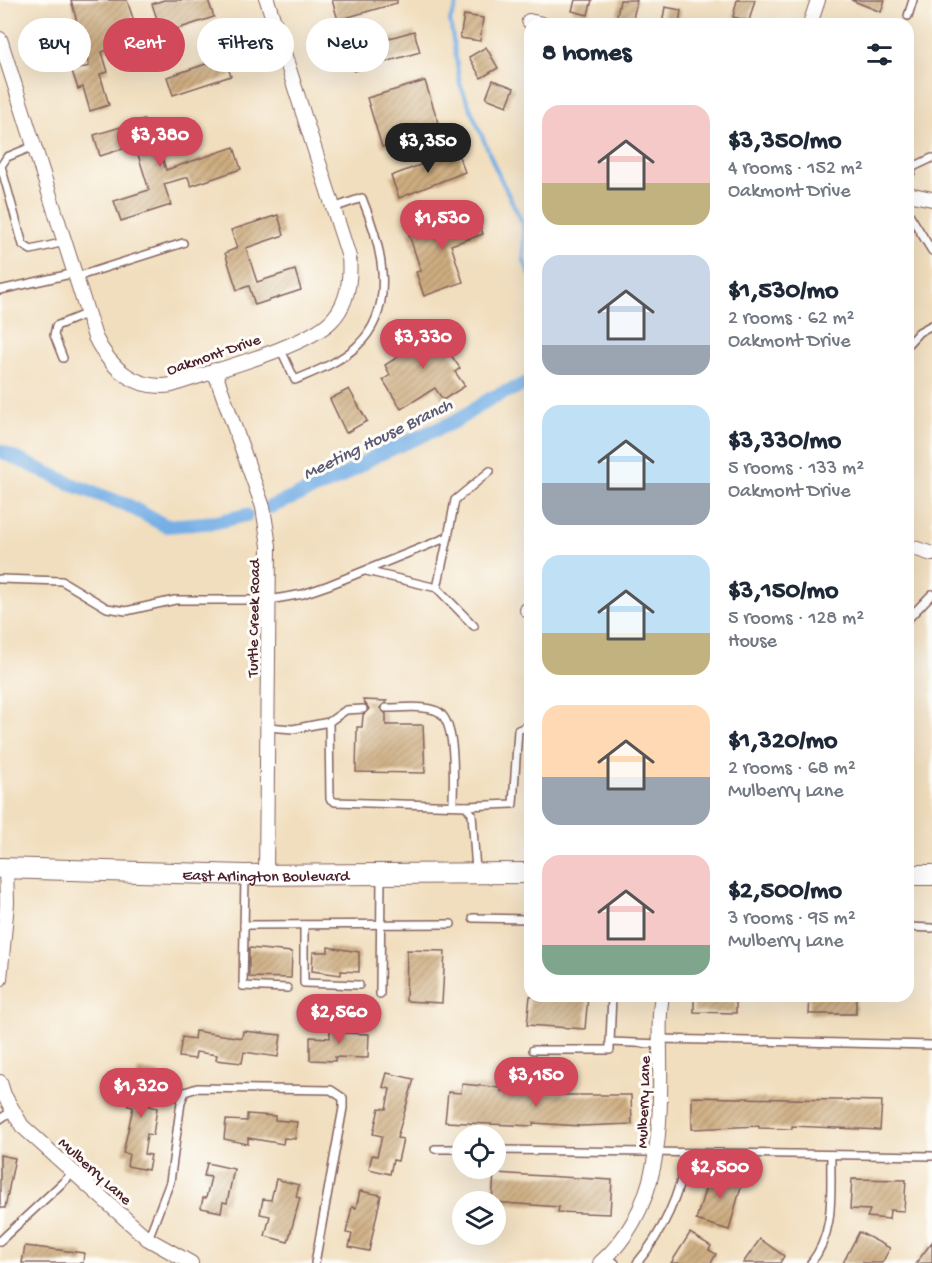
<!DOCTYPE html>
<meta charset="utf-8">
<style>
body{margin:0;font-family:"Gochi Hand",sans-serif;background:#f6f6f7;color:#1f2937;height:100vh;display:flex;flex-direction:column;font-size:22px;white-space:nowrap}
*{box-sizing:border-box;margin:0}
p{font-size:20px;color:#747a83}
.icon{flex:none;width:33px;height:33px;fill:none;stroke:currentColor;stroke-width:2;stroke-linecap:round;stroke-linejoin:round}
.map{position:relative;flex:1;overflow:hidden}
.side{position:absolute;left:524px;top:18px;width:390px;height:984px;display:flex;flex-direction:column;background:#fff;border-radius:18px;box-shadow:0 6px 24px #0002}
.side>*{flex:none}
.guide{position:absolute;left:18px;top:18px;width:416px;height:54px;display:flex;gap:12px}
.tools{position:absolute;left:452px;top:1125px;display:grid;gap:12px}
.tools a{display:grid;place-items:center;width:54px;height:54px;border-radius:50%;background:#fff;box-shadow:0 6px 24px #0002;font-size:30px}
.price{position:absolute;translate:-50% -51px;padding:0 14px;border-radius:21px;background:#d1495b;color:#fff;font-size:20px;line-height:39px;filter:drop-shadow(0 2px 3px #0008)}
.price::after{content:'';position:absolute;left:50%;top:36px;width:18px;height:14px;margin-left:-9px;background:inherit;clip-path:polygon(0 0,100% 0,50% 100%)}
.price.on{background:#222;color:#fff}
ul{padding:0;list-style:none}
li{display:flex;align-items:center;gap:18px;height:150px;padding:0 18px}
li span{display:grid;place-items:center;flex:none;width:168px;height:120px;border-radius:18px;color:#555}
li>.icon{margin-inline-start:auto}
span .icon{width:72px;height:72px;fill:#fffc;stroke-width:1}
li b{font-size:26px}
h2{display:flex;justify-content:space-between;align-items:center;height:72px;padding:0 18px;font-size:26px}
.tag{padding:0 21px;border-radius:27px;background:#fff;box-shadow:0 6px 24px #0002;font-size:21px;line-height:54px}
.tag.on{background:#d1495b;color:#fff}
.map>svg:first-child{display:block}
</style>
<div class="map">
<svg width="932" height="1263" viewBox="0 0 932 1263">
<defs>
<pattern id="building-hatch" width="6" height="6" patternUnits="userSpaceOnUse" patternTransform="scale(1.5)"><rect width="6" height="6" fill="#cead80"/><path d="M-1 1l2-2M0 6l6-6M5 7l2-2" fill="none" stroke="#a98c69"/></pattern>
</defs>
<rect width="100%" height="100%" fill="#fdfcf7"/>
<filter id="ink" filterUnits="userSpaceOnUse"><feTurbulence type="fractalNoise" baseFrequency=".0167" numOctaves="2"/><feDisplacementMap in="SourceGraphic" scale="12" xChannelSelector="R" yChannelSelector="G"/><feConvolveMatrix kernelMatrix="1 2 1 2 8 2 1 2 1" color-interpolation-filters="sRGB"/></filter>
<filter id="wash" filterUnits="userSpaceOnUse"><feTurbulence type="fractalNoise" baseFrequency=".008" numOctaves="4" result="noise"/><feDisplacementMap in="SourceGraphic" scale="24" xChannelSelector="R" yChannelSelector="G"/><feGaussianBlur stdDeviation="1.35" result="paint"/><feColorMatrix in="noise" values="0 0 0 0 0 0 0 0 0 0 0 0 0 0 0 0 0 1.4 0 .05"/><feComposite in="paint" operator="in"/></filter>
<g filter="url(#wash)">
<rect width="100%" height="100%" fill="#f1debe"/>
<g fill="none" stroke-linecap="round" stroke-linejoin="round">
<!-- stream -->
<path stroke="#75afe5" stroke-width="4" d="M459,0L450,20L460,84L496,169L523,224L524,261L530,275"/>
<!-- canal -->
<g stroke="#75afe5" stroke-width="14">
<path d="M0,451L76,486L127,505L166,526L217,522L246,515"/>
<path d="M270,507L338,479L375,456L456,421L491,398L530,382"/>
</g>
</g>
<g id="blocks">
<!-- building -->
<g fill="url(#building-hatch)">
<path d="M71,0H127L140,40L102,52L108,72L100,74L109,105L90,111L83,87L78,89L72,71L89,66Z"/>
<path d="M164,0H208L214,17L162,34L152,4Z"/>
<path d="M332,0H397V3L338,20Z"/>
<path d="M575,0H592L588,15L572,11Z"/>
<path d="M620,0H637L632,24L616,21Z"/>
<path d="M737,0H755L749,21L733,17Z"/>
<path d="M851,0H885L881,12Z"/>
<path d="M665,7L681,10L679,24H662Z"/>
<path d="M464,15L483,18L480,41L460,38Z"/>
<path d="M414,31L420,52L354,71L348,50Z"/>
<path d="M486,47L498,68L481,78L469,57Z"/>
<path d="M224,58L231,76L173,95L167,77Z"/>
<path d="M493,80L514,88L507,106L486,98Z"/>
<path d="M425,81L440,128L382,147L367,98Z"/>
<path d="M144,120L150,140L156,138L166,170L234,147L241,169L191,186L188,177L164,184L171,205L121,221L114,201L149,190L135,145L100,156L94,135Z"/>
<path d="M457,151L465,172L399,198L391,176Z"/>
<path d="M476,213L483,234L451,245L463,282L424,296L416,272L421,271L408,232L461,215L462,218Z"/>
<path d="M278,215L284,235L246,248L257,282L295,270L301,290L255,305L249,286L237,290L225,253L237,248L231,230Z"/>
<path d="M430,325L460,368L455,372L465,386L443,400L435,388L401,409L383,380L390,375L385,365L409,350L404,343Z"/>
<path d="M349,389L367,421L346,433L330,399Z"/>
<path d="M363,700L387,701L380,708L386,714V725H423L425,773L356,772L357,727H362L363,715L369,709Z"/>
<path d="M328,947L359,952V972L341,971V975L312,971L313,952H328Z"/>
<path d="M249,948L292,952L291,978L249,977Z"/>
<path d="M407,950L445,951L442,1003L406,1001Z"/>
<path d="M530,996H588L585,1029L527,1025Z"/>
<path d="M694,996H736V1013L694,1012Z"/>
<path d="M810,996H856V1014H809Z"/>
<path d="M330,1024H344V1033L369,1034L368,1058L335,1057V1061L310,1060V1037L330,1038Z"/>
<path d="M195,1031L242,1038L243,1031L281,1035L278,1057L244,1052L242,1063L216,1060L217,1055L196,1052L195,1059L179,1057L182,1037L194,1039Z"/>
<path d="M138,1069L159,1073L157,1088L152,1087L149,1106L157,1108L153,1135L147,1134L144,1154L151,1155L148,1170L127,1166L129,1154L123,1153L133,1107L128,1106L132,1083L135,1084Z"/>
<path d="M387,1073L414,1079L397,1138L403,1139L398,1161L393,1160L390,1174L369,1169L372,1155L377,1156L382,1136L373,1134L379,1108L386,1109L390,1089L383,1087Z"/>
<path d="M462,1084L502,1088L501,1091L566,1095H631L632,1124L581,1126L533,1123V1126L445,1122L448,1092L461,1093Z"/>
<path d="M692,1097L882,1101L880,1130L792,1126V1129L759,1128V1126L692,1129Z"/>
<path d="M247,1114L275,1116V1120L297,1122L295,1139L284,1138L283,1144L248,1138V1144L224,1139L226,1120L247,1121Z"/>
<path d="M0,1155L15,1158L5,1208H0Z"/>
<path d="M207,1163L234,1169L227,1203L223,1202L221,1212L201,1208L203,1198H206L211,1177L204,1176Z"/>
<path d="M718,1172L743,1179L729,1230L696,1220L710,1173L717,1175Z"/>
<path d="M494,1173L612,1180L610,1214L558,1212L559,1207L492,1202Z"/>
<path d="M276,1179L299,1185L296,1197L300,1198L288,1242L265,1236L270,1216L260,1214L263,1199L271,1200Z"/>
<path d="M852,1179L906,1180L904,1211L890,1210L889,1219L867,1217L870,1210L850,1209Z"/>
<path d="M360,1191L381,1195L369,1251L349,1247L352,1234L346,1233L352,1207L356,1208Z"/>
<path d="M859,1232L890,1248L882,1263H843Z"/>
<path d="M690,1233L711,1246L709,1250L716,1254L711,1263H671Z"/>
<path d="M760,1239L784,1256L780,1263H743Z"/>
<path d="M932,1242V1263H916Z"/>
<path d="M25,1246L84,1253L83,1263H22Z"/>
</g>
</g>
</g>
<g filter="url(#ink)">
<use href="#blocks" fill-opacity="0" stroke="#84625e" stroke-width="1.5"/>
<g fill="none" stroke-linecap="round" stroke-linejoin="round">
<!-- lane casing -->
<g stroke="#84625e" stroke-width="10">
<g id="lane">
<path d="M908,16L913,0"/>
<path d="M34,146L7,157L1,166L23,245L31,250L65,242"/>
<path d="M908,180L913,167L932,158"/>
<path d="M908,212L932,251"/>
<path d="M76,277L183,243"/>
<path d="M0,290L75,273"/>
<path d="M908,344L919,332L932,325"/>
<path d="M280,348L295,380C316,371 338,363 356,347C399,308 381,244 362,198L333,208"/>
<path d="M63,358L54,335L56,326L88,313"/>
<path d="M448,537L455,500L490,471"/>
<path d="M0,579L62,581L107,608L126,611L175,600H269L303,594L329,585L448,537L437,588L366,571"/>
<path d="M437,588L474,626"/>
<path d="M908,619L932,594"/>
<path d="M386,708C401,708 423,705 437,711C458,721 453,783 453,804"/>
<path d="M329,722L346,710L363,709"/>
<path d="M267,727L293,729L329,722L330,799L335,802L466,806L472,814L476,871"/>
<path d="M466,806L513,804L518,730L530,725"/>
<path d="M245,877L243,986L287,988"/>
<path d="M473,918L530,919"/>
<path d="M244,925L451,924"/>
<path d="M304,925V983L359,985"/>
<path d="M908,927L932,928"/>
<path d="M380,994L381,877"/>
<path d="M612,996L610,1042L660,1044"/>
<path d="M660,1039L932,1045"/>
<path d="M533,1050H610V1042"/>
<path d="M0,1119L12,1111"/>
<path d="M435,1149H462"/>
<path d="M495,1150L932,1156"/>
<path d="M148,1239L170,1182L181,1102L185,1092L197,1088L331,1090L343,1098V1108L315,1263"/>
<path d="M0,1241L73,1173"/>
<path d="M607,1257L615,1263"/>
<path d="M637,1263C664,1231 680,1194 687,1153"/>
<path d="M811,1263C836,1231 830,1193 831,1155"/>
</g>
</g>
<!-- street casing -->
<g stroke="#84625e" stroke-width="16">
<g id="street">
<path d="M529,21L542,24"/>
<path d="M810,24L818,0"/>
<path d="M0,39L95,337C110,368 136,391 172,385C212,371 304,348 331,321C348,304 351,280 349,257L267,0"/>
<path d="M908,194L932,199"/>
<path d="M214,370L263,507L269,546L266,875"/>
<path d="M908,546L932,554"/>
<path d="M527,610H530"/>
<path d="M0,979L7,903L6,868"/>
<path d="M0,1082L4,1095L22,1126L148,1239L191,1263"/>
<path d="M600,1263C661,1210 661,1129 660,1055C660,1036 658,1015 662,996"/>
</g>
</g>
<!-- secondary casing -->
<g stroke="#84625e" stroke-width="22">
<g id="secondary">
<path id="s1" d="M0,868L245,875L530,873"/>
<path d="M908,875H932"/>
</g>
</g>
<!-- lane -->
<use href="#lane" stroke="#fff" stroke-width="7"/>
<!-- street -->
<use href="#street" stroke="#fff" stroke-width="14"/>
<!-- secondary -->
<use href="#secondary" stroke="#fff" stroke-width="20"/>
</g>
</g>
<g text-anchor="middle" stroke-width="6" stroke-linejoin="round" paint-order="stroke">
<!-- street labels -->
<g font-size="16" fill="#4a1f2b" stroke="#fdfcf7">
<text transform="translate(213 353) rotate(-19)" y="6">Oakmont Drive</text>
<text transform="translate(252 618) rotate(-89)" y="6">Turtle Creek Road</text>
<text dy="6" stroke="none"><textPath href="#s1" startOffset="266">East Arlington Boulevard</textPath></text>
<text transform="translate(642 1102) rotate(-88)" y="6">Mulberry Lane</text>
<text transform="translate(96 1170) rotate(42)" y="6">Mulberry Lane</text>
</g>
<!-- water labels -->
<g font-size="18" font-style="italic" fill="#5b5975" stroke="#fdfcf7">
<text transform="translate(377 438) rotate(-26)" y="6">Meeting House Branch</text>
</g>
</g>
</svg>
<div class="tools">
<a><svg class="icon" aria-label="locate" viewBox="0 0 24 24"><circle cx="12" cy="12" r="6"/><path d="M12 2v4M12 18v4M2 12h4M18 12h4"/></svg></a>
<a><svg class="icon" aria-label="layers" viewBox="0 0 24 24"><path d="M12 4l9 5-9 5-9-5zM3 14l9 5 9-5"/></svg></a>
</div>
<b class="price" style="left:160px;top:168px">$3,380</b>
<b class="price on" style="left:428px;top:174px">$3,350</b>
<b class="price" style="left:442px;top:251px">$1,530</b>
<b class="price" style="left:423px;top:370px">$3,330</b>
<b class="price" style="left:339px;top:1045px">$2,560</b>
<b class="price" style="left:536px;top:1108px">$3,150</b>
<b class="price" style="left:141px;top:1119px">$1,320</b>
<b class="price" style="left:720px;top:1200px">$2,500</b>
<div class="guide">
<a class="tag">Buy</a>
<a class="tag on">Rent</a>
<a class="tag">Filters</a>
<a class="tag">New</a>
</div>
<section class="side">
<h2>8 homes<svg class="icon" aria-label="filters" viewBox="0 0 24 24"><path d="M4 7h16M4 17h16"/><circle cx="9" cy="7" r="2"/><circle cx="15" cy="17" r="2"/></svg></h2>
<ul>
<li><span style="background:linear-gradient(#f6c9c9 65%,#c2b280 0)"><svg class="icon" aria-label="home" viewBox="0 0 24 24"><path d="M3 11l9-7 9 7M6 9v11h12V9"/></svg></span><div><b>$3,350/mo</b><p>4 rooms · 152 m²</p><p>Oakmont Drive</p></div></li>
<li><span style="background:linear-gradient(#c9d6e8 75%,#9aa5b1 0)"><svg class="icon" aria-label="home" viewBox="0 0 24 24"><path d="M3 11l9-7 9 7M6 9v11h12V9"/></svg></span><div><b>$1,530/mo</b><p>2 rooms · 62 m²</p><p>Oakmont Drive</p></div></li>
<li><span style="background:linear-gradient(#bfe0f5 65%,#9aa5b1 0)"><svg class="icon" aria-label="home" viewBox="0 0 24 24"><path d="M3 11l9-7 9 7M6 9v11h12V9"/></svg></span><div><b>$3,330/mo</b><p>5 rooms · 133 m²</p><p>Oakmont Drive</p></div></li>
<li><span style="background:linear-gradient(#bfe0f5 65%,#c2b280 0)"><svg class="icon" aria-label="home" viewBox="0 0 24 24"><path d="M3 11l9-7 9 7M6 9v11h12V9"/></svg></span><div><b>$3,150/mo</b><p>5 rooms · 128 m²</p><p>House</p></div></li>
<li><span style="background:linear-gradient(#ffd9b3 60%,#9aa5b1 0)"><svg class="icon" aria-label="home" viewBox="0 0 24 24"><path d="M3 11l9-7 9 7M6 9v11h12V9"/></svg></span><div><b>$1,320/mo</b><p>2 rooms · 68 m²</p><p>Mulberry Lane</p></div></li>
<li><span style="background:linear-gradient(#f6c9c9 75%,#7fa58c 0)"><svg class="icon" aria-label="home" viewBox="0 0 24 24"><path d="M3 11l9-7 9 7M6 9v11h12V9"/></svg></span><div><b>$2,500/mo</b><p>3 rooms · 95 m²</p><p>Mulberry Lane</p></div></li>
</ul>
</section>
</div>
